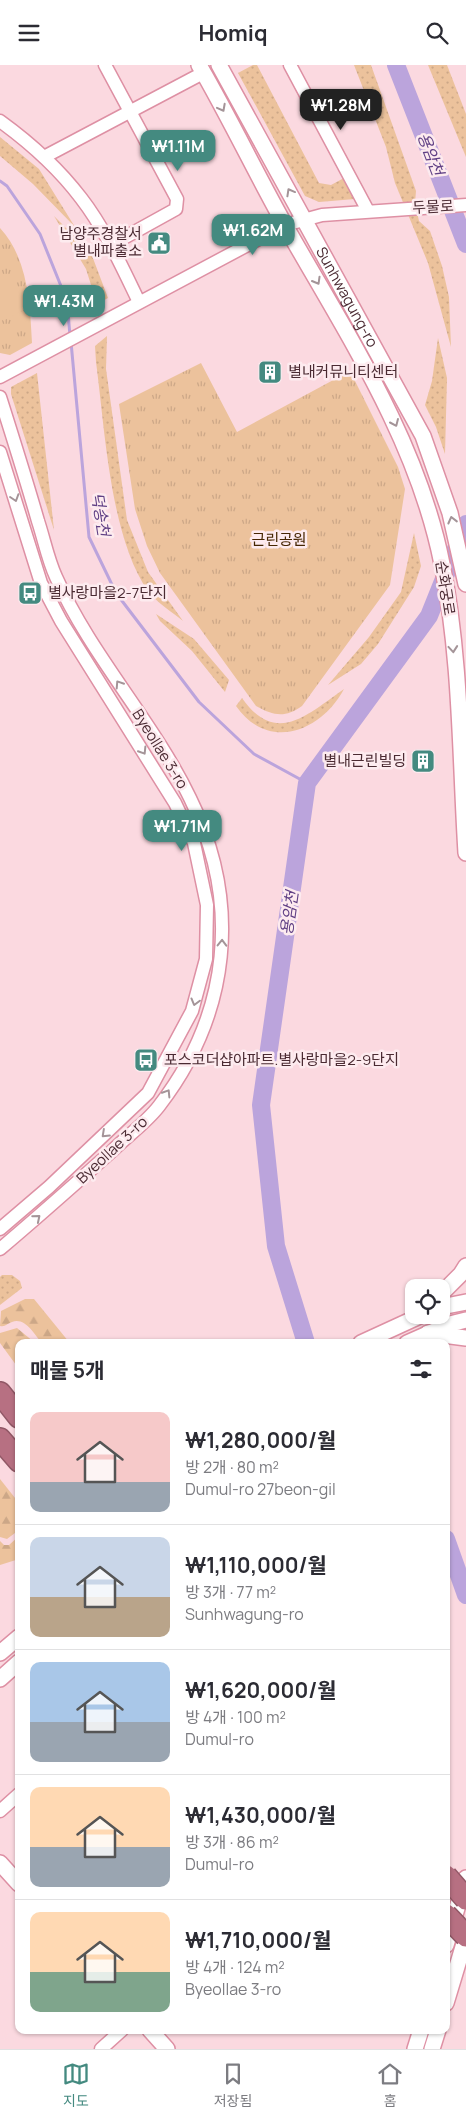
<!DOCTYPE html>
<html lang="ko">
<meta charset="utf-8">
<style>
body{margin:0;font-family:Manrope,"Noto Sans KR",sans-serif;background:#f2f2f3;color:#2b2b33;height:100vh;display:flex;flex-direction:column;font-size:19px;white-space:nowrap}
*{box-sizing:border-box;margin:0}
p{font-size:16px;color:#7c7c81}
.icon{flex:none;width:28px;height:28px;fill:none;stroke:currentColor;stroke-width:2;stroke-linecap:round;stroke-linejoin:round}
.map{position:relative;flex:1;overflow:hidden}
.panel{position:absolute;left:15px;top:1274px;width:435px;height:695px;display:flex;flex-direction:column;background:#fff;border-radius:10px;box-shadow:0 1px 4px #0004}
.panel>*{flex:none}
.controls{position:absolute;left:405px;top:1214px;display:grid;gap:10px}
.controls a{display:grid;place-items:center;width:45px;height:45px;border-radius:10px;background:#fff;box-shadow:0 1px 4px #0004;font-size:25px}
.price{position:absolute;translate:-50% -42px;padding:0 11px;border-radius:10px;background:#448a80;color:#fff;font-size:16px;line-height:32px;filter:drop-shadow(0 1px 2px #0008)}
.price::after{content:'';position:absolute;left:50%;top:30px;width:15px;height:11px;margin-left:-8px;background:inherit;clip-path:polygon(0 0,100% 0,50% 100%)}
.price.selected{background:#222;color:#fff}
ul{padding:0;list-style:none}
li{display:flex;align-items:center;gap:15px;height:125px;padding:0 15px}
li+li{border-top:1px solid #e1e1e2}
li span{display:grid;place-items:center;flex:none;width:140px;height:100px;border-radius:10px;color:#555}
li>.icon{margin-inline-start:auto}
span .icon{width:60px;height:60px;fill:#fffc;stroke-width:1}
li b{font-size:21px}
h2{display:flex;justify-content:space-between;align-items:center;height:60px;padding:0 15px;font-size:21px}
header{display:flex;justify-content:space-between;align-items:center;height:65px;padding:0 15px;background:#fff;font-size:22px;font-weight:700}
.dock{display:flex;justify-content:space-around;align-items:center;height:70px;border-top:1px solid #e1e1e2;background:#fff;font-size:14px;color:#7c7c81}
.dock a{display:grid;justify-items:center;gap:2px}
.dock .selected{color:#448a80}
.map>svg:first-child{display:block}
</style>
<header><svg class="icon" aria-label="menu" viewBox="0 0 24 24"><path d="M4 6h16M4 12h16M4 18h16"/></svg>Homiq<svg class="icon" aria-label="search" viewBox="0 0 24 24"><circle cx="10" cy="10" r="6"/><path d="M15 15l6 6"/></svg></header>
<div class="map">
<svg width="466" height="1984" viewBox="0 0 466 1984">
<defs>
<pattern id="grass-dots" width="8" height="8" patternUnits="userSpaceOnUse" patternTransform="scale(1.25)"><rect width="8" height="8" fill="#ecc29c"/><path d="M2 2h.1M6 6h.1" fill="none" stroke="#cca787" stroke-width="1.8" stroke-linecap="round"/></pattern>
<pattern id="forest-firs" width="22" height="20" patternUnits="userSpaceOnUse" patternTransform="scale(1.25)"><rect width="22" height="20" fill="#ecc29c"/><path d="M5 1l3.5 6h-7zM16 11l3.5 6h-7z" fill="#cca787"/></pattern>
<pattern id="park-tufts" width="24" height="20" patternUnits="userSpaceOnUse" patternTransform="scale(1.25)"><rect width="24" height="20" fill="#ecc29c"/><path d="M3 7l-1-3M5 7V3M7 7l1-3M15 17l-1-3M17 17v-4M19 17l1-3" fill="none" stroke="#cca787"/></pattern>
</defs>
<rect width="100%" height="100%" fill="#fbd9e0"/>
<!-- grass -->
<g fill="url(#grass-dots)">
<path d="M253,0H257L319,118L331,120L344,113L355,134L319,137L305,131L238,8Z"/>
<path d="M354,0H371L416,126L415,138L419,156L430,166L442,201L449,232L451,282L428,198L395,118L386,82Z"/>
<path d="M428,0H447L466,49V92Z"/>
<path d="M0,72L39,104L75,162L33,119L0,91Z"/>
<path d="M54,151L91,188L108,233L97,239L86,204Z"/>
<path d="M107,271L106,304L127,455L148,507L183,556C172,547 156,537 148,526C110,472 105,364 96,297L95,281Z"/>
<path d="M438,273L447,313L445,389L436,362L425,340L432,316Z"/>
<path d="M37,308L54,465L11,329V322Z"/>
<path d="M414,468L421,501L414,522L378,579L361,599L328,620L369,572L401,527Z"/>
<path d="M156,549L194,574L229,615L225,627L192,586L160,556Z"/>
<path d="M344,624C321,667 268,687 236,641L242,633C276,682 308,649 344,624Z"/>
<path d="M2,1210H12L20,1216L22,1223L0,1240V1212Z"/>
</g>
<!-- forest -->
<g fill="url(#forest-firs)">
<path d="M25,1234H34L69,1277H41C34,1269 25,1252 12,1257C6,1259 6,1262 0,1261L1,1246Z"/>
<path d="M17,1263L34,1277L19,1278V1304L0,1278V1268Z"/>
<path d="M0,1414L19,1438V1465L7,1474L0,1472Z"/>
<path d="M19,1471V1494L0,1500V1476L4,1480H9Z"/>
</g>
<!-- park -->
<g fill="url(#park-tufts)">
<path d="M0,163C28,193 30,239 32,278L10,290L0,288Z"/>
<path d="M201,298L237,367L350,306L398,402L405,424L390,520L302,641C285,653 274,651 256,641L160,508L147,481L135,444L119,339Z"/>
</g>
<!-- pitch -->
<path fill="#ecc29c" d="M14,219L27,243L3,256L0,250V226Z"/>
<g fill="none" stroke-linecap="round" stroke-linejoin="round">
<!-- stream -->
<g stroke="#bba4dc" stroke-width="3">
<path d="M0,116L7,121L40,169L67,236L70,271"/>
<path d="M71,277L89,472L116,528L199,637L254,689L307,718"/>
</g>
<!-- river -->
<g stroke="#bba4dc" stroke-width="18">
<path d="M396,0L466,179"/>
<path d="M306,1278L276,1181L261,1040L307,718L429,551L466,459"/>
<path d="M446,1474L466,1530"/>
</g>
<!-- minor casing -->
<g stroke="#de90a4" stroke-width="15">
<g id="minor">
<path d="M105,0L177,134L176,144L111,180"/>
<path d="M290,0L368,146"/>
<path d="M0,56C29,77 59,104 81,133C105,164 122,202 139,237"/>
<path d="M44,92L203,8"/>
<path d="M0,312L285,160L322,150L466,140"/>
<path d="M0,332C13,373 26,414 38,456C44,474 48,495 56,512C91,591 153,656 190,733C242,838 230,949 159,1041C146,1058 127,1071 112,1086C75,1119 38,1152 0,1184"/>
<path d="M0,387L41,518L61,556L175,738L194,778L207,840L206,894L192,946L148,1028L49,1122L0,1164"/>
<path d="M0,1746L19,1729"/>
<path d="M101,1984L122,1965"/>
</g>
</g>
<!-- tertiary casing -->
<g stroke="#de90a4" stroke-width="18">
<g id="tertiary">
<path d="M199,0C231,55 258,113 290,169C350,274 418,378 442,499C461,593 460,692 466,788"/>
<path id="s1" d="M219,0L423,371L450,448L466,519"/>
<path d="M441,1229L461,1209L466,1201"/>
<path d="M441,1242L466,1237"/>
<path d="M428,1268L466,1273"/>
<path d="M361,1278L422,1250"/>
<path d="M407,1278L450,1259L466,1255"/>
<path d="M0,1588L19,1572"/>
<path d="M0,1614L19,1597"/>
<path d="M0,1798L19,1819"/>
<path d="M446,1880L466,1813"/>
<path d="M446,1938L466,1872"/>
<path d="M150,1965L167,1984"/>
<path d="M415,1984L421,1965"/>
<path d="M432,1984L438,1965"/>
</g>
</g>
<!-- motorway casing -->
<g stroke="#915866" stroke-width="24">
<g id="motorway">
<path d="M0,1328L19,1352"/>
<path d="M0,1374L19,1396"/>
</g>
</g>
<!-- minor -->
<use href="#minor" stroke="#fff" stroke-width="12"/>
<!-- tertiary -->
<use href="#tertiary" stroke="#fff" stroke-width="15"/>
<!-- motorway -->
<use href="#motorway" stroke="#b77082" stroke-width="21"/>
<!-- motorway-bridge casing -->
<g stroke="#915866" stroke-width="24" stroke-linecap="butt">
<g id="motorway-bridge">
<path d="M446,1811L466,1834"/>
<path d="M446,1850L466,1871"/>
</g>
</g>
<!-- motorway-bridge -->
<use href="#motorway-bridge" stroke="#b77082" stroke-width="21"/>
</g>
<!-- one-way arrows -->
<defs><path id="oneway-chevron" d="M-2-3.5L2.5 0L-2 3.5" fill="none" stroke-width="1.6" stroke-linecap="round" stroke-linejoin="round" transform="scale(1.25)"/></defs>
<g stroke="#a49498">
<use href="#oneway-chevron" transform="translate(222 43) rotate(62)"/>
<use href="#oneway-chevron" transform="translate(290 127) rotate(-119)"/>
<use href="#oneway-chevron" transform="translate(317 216) rotate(60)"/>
<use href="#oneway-chevron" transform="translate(395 358) rotate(66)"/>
<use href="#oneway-chevron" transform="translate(15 433) rotate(72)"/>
<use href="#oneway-chevron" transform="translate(452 455) rotate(-104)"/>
<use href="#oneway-chevron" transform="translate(453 584) rotate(85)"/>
<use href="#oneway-chevron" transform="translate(119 619) rotate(-123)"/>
<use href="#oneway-chevron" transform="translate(143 686) rotate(58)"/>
<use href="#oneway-chevron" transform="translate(222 878) rotate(-89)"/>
<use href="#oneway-chevron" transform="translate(195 937) rotate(105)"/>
<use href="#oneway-chevron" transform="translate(167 1028) rotate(-58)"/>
<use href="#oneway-chevron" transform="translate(105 1069) rotate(137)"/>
<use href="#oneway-chevron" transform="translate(37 1153) rotate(-40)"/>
</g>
<!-- icons -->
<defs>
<g id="civic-square" transform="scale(1.25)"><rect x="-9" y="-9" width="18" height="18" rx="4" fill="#448a80" stroke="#fdebef"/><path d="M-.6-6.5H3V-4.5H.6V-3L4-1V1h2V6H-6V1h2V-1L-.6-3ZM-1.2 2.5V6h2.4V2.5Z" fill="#fff"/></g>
<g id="building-square" transform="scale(1.25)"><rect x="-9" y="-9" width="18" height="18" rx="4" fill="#448a80" stroke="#fdebef"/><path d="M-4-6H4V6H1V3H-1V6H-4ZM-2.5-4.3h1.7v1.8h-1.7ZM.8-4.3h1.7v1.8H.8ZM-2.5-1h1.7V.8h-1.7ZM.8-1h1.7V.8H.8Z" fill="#fff"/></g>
<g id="bus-square" transform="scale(1.25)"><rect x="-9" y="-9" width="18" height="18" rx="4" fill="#448a80" stroke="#fdebef"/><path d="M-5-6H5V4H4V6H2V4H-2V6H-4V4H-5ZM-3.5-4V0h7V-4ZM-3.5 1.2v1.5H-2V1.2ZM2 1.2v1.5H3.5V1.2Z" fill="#fff"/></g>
</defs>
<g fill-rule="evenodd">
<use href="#civic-square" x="159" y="178"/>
<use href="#building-square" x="270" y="307"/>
<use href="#bus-square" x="30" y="528"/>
<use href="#building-square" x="423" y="696"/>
<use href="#bus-square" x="146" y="995"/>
</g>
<g text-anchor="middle" stroke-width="5" stroke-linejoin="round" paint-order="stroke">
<!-- street labels -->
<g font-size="15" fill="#4a2a32" stroke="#fdebef">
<text transform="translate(433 142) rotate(-3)" y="5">두물로</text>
<text dy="5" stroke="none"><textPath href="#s1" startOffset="265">Sunhwagung-ro</textPath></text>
<text transform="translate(445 523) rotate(81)" y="5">순화궁로</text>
<text transform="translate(160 684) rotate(58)" y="5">Byeollae 3-ro</text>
<text transform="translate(112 1085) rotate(-43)" y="5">Byeollae 3-ro</text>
</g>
<!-- poi labels -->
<g font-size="15" fill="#4a2a32" stroke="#fdebef" text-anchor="start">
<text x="142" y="174" text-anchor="end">남양주경찰서<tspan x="142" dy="17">별내파출소</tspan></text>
<text x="288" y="312">별내커뮤니티센터</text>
<text x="48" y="533">별사랑마을2-7단지</text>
<text x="406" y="701" text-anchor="end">별내근린빌딩</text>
<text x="164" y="1000">포스코더샵아파트.별사랑마을2-9단지</text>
</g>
<!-- park labels -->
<g font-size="15" fill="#462602" stroke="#fdebef">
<text x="279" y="480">근린공원</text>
</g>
<!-- water labels -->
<g font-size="16" font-style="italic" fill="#604085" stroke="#fdebef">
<text transform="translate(431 89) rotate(69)" y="6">용암천</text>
<text transform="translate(101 449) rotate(81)" y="6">덕송천</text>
<text transform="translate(289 848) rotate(-82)" y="6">용암천</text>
</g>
</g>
</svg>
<div class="controls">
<a><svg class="icon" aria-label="locate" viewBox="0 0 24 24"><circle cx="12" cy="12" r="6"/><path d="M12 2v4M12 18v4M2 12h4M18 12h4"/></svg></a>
</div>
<b class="price selected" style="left:341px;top:66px">₩1.28M</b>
<b class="price" style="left:178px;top:107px">₩1.11M</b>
<b class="price" style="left:253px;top:191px">₩1.62M</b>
<b class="price" style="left:64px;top:262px">₩1.43M</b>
<b class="price" style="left:182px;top:787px">₩1.71M</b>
<section class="panel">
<h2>매물 5개<svg class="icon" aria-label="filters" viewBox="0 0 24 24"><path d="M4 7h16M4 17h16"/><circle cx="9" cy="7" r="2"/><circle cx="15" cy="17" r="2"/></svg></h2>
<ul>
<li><span style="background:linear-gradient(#f6c9c9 70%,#9aa5b1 0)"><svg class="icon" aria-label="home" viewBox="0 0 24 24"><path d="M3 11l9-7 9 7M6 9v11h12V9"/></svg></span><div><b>₩1,280,000/월</b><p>방 2개 · 80 m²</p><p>Dumul-ro 27beon-gil</p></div></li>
<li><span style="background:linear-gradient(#c9d6e8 60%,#b9a48a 0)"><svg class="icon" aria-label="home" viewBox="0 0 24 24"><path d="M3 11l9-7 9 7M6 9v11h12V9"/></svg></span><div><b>₩1,110,000/월</b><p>방 3개 · 77 m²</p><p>Sunhwagung-ro</p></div></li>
<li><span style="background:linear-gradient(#a9c7e8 60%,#9aa5b1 0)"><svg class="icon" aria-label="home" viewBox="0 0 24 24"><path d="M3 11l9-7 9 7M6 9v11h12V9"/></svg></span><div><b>₩1,620,000/월</b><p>방 4개 · 100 m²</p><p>Dumul-ro</p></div></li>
<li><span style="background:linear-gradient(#ffd9b3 60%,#9aa5b1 0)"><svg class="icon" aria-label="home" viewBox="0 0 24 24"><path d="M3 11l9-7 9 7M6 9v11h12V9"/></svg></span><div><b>₩1,430,000/월</b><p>방 3개 · 86 m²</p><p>Dumul-ro</p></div></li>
<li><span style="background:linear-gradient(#ffd9b3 60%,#7fa58c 0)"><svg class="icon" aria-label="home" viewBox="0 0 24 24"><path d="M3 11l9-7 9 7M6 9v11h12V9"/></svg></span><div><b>₩1,710,000/월</b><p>방 4개 · 124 m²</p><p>Byeollae 3-ro</p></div></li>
</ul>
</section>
</div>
<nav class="dock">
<a class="selected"><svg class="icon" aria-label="map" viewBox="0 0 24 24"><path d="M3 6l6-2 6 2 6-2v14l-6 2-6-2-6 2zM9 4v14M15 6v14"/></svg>지도</a>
<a><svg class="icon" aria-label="saved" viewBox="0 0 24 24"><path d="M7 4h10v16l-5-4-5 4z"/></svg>저장됨</a>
<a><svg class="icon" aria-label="home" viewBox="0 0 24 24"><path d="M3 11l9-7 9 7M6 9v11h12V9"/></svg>홈</a>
</nav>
